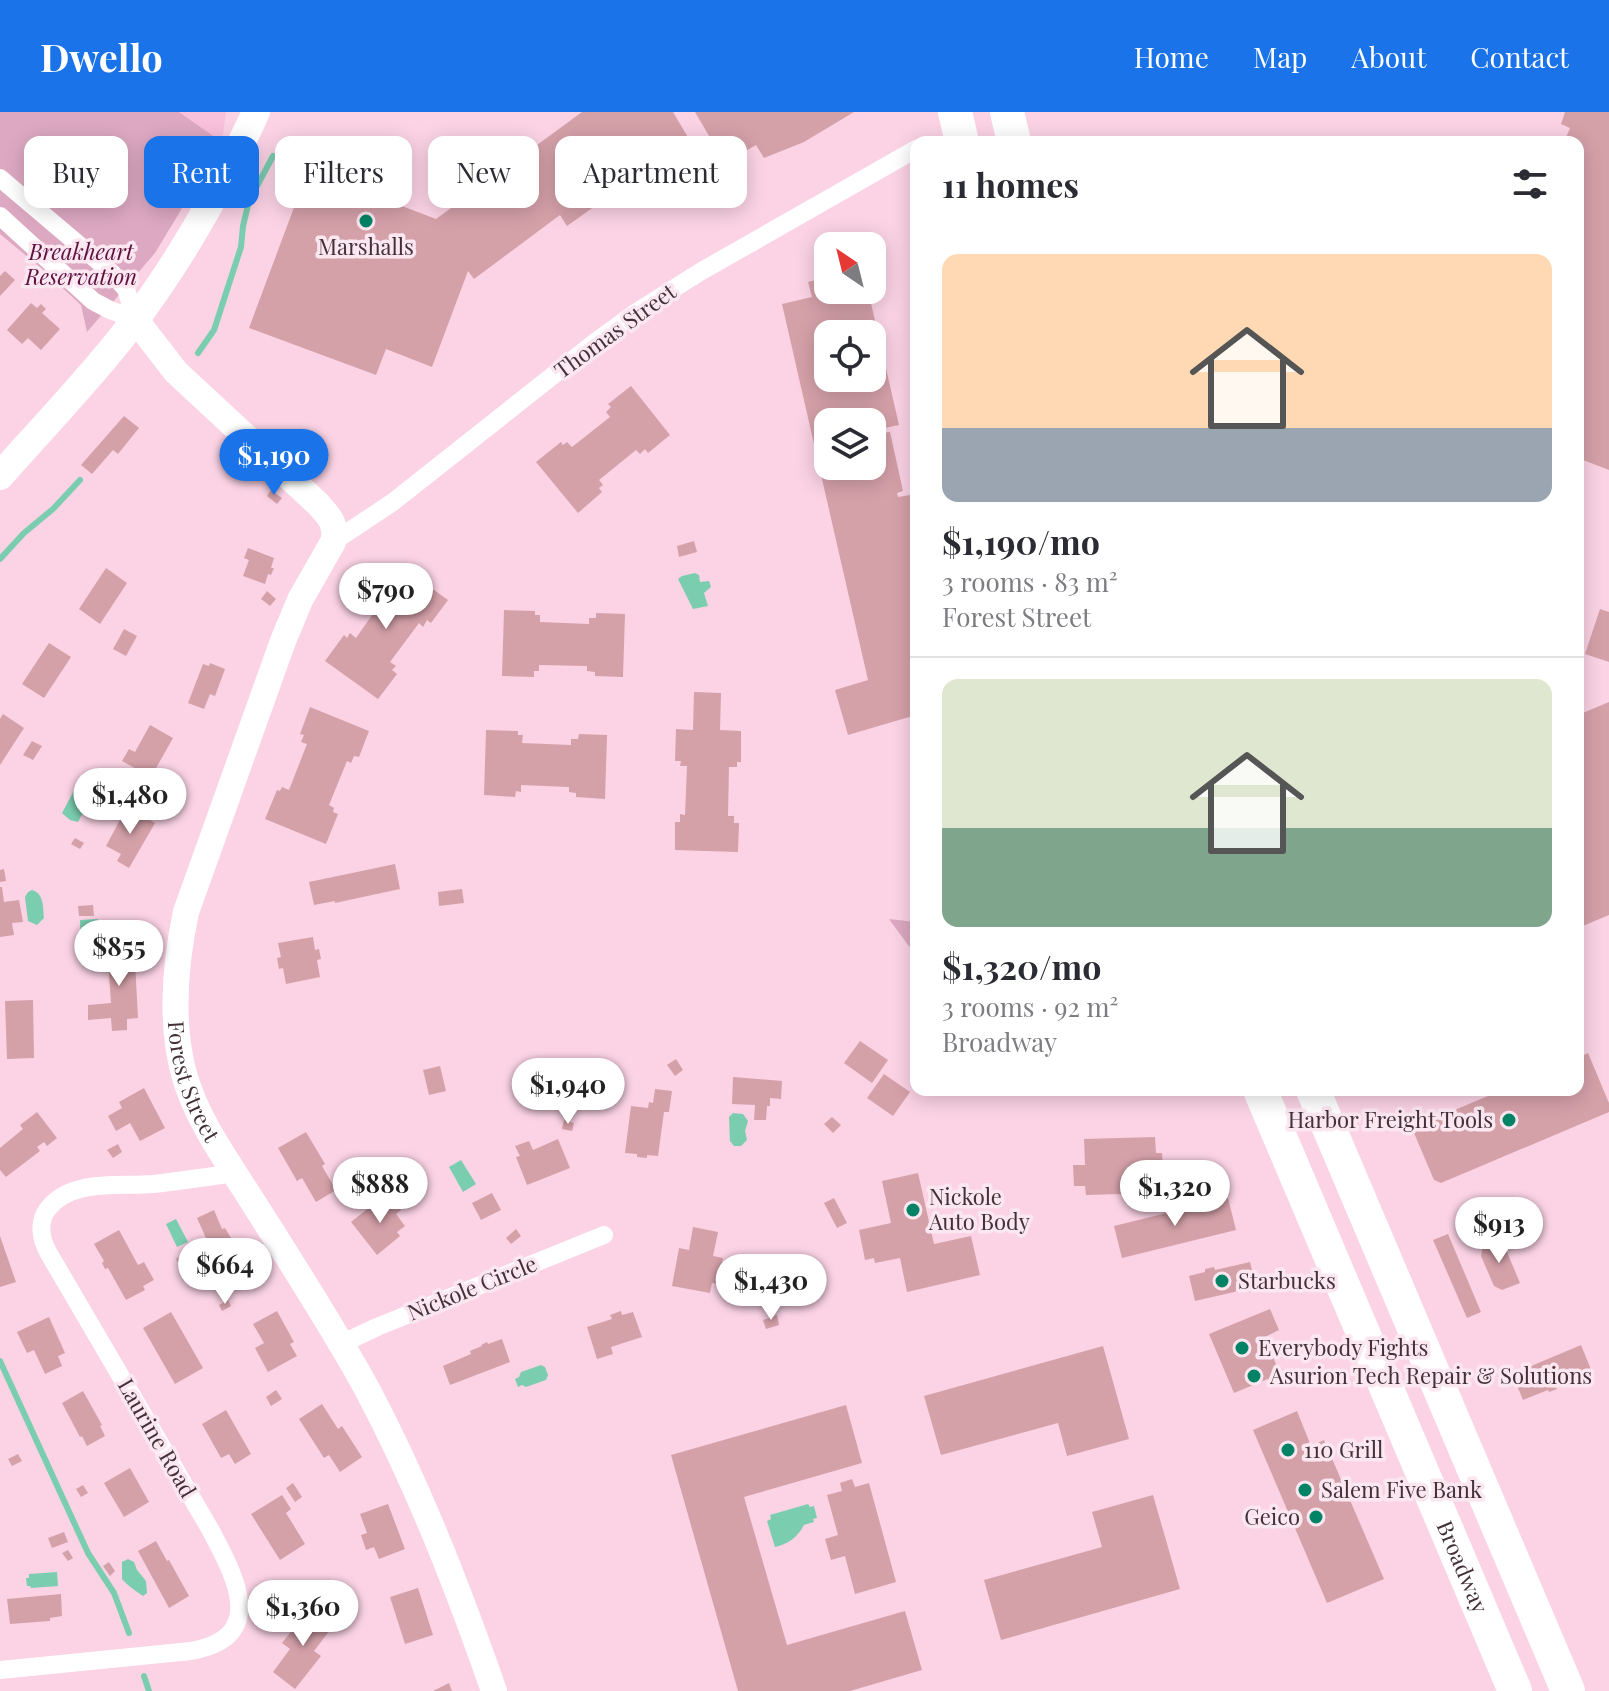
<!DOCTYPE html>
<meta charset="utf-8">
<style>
body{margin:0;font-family:"Playfair Display",serif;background:#f2f2f3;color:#2b2b33;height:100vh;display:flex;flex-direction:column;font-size:30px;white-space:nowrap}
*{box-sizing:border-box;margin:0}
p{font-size:26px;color:#7c7c81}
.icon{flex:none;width:44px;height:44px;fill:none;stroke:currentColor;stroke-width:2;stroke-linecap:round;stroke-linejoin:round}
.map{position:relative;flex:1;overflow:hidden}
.details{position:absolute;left:910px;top:24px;width:674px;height:960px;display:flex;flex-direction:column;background:#fff;border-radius:16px;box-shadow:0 4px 20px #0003}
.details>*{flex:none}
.hud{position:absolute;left:24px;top:24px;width:760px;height:72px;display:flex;gap:16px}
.needle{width:52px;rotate:325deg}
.tools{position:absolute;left:814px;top:120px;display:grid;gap:16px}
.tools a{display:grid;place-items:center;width:72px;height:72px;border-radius:16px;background:#fff;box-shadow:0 4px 20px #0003;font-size:40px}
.price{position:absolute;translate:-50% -68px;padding:0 18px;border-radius:28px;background:#fff;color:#222;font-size:26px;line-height:52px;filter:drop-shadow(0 2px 4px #0008)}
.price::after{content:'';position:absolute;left:50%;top:48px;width:24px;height:18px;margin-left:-12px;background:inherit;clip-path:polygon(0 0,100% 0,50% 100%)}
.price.on{background:#1a73e8;color:#fff}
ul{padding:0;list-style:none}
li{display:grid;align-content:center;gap:16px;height:424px;padding:0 32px}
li+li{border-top:2px solid #e1e1e2}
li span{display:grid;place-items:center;height:248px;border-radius:16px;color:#555}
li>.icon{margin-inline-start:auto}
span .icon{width:144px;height:144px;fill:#fffc;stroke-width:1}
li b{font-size:34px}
h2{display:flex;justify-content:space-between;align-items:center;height:96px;padding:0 32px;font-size:34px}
.pill{padding:0 28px;border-radius:16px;background:#fff;box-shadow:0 4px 20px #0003;font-size:28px;line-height:72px}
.pill.on{background:#1a73e8;color:#fff}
header{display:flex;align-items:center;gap:48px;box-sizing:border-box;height:112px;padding:0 40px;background:#1a73e8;color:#fff}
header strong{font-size:38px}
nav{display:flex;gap:44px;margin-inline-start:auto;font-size:28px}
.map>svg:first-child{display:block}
</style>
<header>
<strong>Dwello</strong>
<nav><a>Home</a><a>Map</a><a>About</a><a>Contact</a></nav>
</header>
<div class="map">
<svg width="1609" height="1579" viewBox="0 0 1609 1579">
<rect width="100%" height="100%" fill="#fbd3e5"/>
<!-- built -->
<path fill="#fac1dc" d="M179,0H226L222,30Z"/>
<!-- green -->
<g fill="#dda9c2">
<path d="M0,0H179L222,30L155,141L87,220L81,193L41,156L0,122Z"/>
<path d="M889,807L916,810V844Z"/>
</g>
<!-- water -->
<g fill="#7bcdb0">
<path d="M695,461L699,463L700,470L709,469L711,475L704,481L708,494L693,497L678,467L682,464Z"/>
<path d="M77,673L87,675L93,682L78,710L70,708L62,701Z"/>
<path d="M32,778C44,781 43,796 44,806L37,813L28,809L25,785L28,780Z"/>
<path d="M98,807L99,841L94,842V845H86V842H81L80,808Z"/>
<path d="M733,1001L743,1002L748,1009L745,1019L747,1028L741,1034H734L730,1029L729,1005Z"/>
<path d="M461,1048L476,1072L463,1080L449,1055Z"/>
<path d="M176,1107L188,1130L177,1135L166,1112Z"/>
<path d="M541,1253L545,1255L548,1263L546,1268L526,1275L522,1273L518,1275L515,1267L519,1265L521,1260Z"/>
<path d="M808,1392L810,1395L814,1394L817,1406L813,1407L814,1410L804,1413C798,1425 788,1432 775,1435L767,1409L771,1407L770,1403Z"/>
<path d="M128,1447L134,1450L137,1458L146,1469L147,1481L143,1484C137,1480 127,1473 122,1467V1450Z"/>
<path d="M57,1460L58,1474L31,1476L30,1474H27L26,1466H29V1462Z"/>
</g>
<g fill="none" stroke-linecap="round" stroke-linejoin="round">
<!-- stream -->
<g stroke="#7bcdb0" stroke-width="6">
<path d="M198,241L214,218L241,135L243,114L249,89L273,44"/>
<path d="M0,447L24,421L53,397L80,368"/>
<path d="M0,1249L88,1441L114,1481L129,1521"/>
<path d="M144,1564L149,1579"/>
</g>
</g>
<!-- building -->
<g fill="#d5a1a9" fill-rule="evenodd">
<path d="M582,0H673L689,27L567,114L560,103L474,167L468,159L432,255L386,237L376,263L249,216L308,58L436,107Z"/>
<path d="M695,0H854L804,30L764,46L756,33L725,51Z"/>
<path d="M1565,0H1609V358L1578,346V30H1564L1570,16L1561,12Z"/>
<path d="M5,159L15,168L0,184V164Z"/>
<path d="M828,165V178H868L899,313L880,317L881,321L890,320L903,379L897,381L898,385L916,382V603L848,623L835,578L868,568L782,192L812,185L808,170ZM828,222H872V266H828ZM828,310H872V354H828Z"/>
<path d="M31,191L37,196L41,192L46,197L42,201L60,217L41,238L28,226L22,232L7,218Z"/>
<path d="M631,274L670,323L648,341L645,337L640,342L636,338L599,368L603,373L599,376L602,380L578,401L536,350L561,330L563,333L567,330L572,335L610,305L606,300L611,295L608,292Z"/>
<path d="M124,304L139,316L118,342L113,338L92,362L81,353Z"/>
<path d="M271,378L282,386L277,392L267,384Z"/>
<path d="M694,429L697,440L679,445L677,434Z"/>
<path d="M248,436L274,446L271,456H274L271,463L268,462L265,472L243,464L249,448L244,446Z"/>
<path d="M396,451L448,488L431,511L427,508L423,515L419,511L390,550L396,554L392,558L397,562L378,587L325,549L344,523L347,526L350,521L356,526L384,486L379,483L383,477L379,474Z"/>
<path d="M106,456L127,471L100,512L79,497Z"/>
<path d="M267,479L276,487L270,494L261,487Z"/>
<path d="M1600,497L1609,500V550L1585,542Z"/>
<path d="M504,498L535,499V503H540V510L589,512V506H596V501L625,502L623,565L595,564V560L587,559V554L539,553V559H534V565L502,564Z"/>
<path d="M124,517L137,524L126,544L113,537Z"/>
<path d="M49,531L71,545L44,586L22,572Z"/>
<path d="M210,551L225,557L215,584L210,582L204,597L188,591L203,552L209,554Z"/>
<path d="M694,580L721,581L720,618L741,619V650H737V655H729L728,704H734V711H739L738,740L675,738V710H680V702L685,703L687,654H680L681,649H675L676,617L693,618Z"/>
<path d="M1609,590V803L1578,816V603Z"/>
<path d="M310,595L369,619L359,645L354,644L351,651L347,649L329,693L334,696L333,700L338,702L326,732L265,707L277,678L280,679L282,675L289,678L307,632L301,630L304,623L300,622Z"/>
<path d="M3,602L24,616L0,653V607Z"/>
<path d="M150,613L173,626L151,665L122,649L129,637L135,640Z"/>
<path d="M486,618L518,619V623H523L522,631L571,633V627H578L579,622L607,623L605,687L576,685V681L569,680V675L521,673V680L516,679L515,685L484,683Z"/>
<path d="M32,629L42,634L33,648L23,643Z"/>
<path d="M127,695L155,711L129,756L117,749L121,742L106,734Z"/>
<path d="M75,726L84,731L80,737L71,732Z"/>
<path d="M395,752L400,777L335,791V789L314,793L309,770Z"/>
<path d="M4,757L6,769L0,770V758Z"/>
<path d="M0,775H2L4,790L19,788L23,810L12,811L14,823L0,825Z"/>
<path d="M462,777L464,791L439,794L438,780Z"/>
<path d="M93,793L94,804H79L78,794Z"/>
<path d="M313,825L315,838L319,837L321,847L317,848L320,865L286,872L283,856L279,857L277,846L281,845L278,831Z"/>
<path d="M134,831L138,906L127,907V918L112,919L111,906L88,908V893L111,891L107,833Z"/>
<path d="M33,888L34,946L7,947L5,889Z"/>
<path d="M860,929L888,948L872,971L844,951Z"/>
<path d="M1588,941L1609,991V1000L1441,1071L1434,1068L1414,1021L1417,1014L1502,978H1578V946Z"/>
<path d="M676,947L683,958L675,964L667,953Z"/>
<path d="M440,954L446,979L429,983L423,958Z"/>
<path d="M884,962L910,980L893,1004L867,986Z"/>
<path d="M733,965L782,969L781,987L770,986V994H767L766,1008H754L755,993L732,992Z"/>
<path d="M144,976L165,1016L140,1029L130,1011L116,1019L108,1004L122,996L119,990Z"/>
<path d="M655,977L672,979L669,1000H664L658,1044L647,1043V1046L637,1045V1042L625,1041L631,994L648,996L649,990L653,991Z"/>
<path d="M37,1000L57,1026L47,1034L44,1030L37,1035L40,1039L6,1065L0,1058V1036L23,1017L20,1013Z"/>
<path d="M832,1005L841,1013L833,1021L824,1012Z"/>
<path d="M564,1008L574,1011L572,1019L562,1017Z"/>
<path d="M306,1020L325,1052L322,1054L336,1078L316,1090L302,1066L297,1069L278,1036Z"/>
<path d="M1155,1025L1156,1041H1162L1163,1058H1157V1081L1086,1083L1085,1074H1074L1073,1053H1085L1084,1027Z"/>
<path d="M558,1027L570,1056L527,1073L516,1045L520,1044L515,1034L529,1029L533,1038Z"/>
<path d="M118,1032L122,1040L113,1046L107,1038Z"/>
<path d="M918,1061L934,1132L971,1124L980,1163L907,1180L900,1146L875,1151L874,1146L865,1148L859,1118L891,1111L882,1069Z"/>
<path d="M492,1081L501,1098L481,1108L472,1091Z"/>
<path d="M392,1084L402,1097L396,1102L405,1114L397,1120L400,1124L377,1143L351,1110L376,1090L379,1094Z"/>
<path d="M834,1086L847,1111L837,1116L824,1091Z"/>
<path d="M1228,1086L1236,1118L1122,1146L1114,1114Z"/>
<path d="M214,1098L222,1117L225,1116L248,1155L214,1175L205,1159L214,1154L200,1130L206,1126L197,1106Z"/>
<path d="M693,1115L718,1120L713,1144L723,1146L718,1172L712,1171L710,1181L672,1174L679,1136L689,1138Z"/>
<path d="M516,1117L521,1124L511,1132L506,1126Z"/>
<path d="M119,1118L138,1153L144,1150L154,1168L143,1174L145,1178L126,1188L108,1156L105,1157L102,1151L104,1149L94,1132Z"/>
<path d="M1448,1122L1481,1200L1467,1206L1433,1128Z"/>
<path d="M0,1124L16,1170L0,1175Z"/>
<path d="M1501,1126L1520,1171L1502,1178L1494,1174L1481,1144L1483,1134Z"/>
<path d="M185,1141L194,1155L185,1161L176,1147Z"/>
<path d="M1250,1150L1256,1175L1195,1189L1189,1164L1205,1160V1157L1214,1155L1215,1158Z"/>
<path d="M228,1188L231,1194L222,1199L219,1193Z"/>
<path d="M1270,1197L1279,1218L1265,1225L1280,1262L1234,1281L1209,1222Z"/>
<path d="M277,1199L294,1230L290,1232L297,1244L268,1260L255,1236L264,1231L253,1212Z"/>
<path d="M621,1199L622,1203L633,1200L642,1225L611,1235L613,1242L597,1247L587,1215L612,1207L610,1203Z"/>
<path d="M171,1200L203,1256L175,1272L143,1216Z"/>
<path d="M777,1203L779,1213L766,1217L763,1208Z"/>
<path d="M49,1205L65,1241L58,1244L62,1254L45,1262L34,1238L27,1241L17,1220Z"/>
<path d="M502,1227L510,1250L450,1273L443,1254L471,1242L470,1239L482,1234L481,1233L487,1230L488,1232Z"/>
<path d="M1581,1233L1592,1260L1556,1275L1557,1277L1549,1280L1548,1278L1523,1288L1512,1262Z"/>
<path d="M1103,1234L1129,1327L1067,1344L1058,1311L941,1343L924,1284Z"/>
<path d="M276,1278L282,1287L271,1294L266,1285Z"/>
<path d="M83,1279L102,1313L100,1314L105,1324L87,1334L82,1324L80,1325L62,1291Z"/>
<path d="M322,1292L338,1317L342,1314L362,1345L340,1360L329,1343L324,1346L299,1307Z"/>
<path d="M846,1293L862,1351L744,1385L787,1533L905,1499L922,1558L850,1579H738L671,1343Z"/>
<path d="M226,1298L251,1342L235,1352L229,1342L221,1346L202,1312Z"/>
<path d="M1297,1299L1311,1334L1324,1328L1384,1467L1327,1491L1253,1318Z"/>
<path d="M18,1342L22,1349L12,1354L8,1347Z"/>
<path d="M130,1356L149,1390L124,1405L104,1371Z"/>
<path d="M852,1367L855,1375L869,1371L896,1470L855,1482L845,1444L831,1448L825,1427L838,1423L827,1383L842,1379L840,1371Z"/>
<path d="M293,1371L302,1385L295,1390L286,1376Z"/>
<path d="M83,1373L88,1381L81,1385L76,1377Z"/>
<path d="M282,1383L291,1397L286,1401L305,1432L280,1448L251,1402Z"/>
<path d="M1153,1383L1180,1477L1001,1528L984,1468L1102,1435L1092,1400Z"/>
<path d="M388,1392L405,1437L379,1447L374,1435L366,1438L361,1423L367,1421L360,1402Z"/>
<path d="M64,1420L68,1430L52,1436L48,1426Z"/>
<path d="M156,1429L167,1449L169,1448L189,1484L169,1496L138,1439Z"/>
<path d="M68,1438L73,1446L68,1449L62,1441Z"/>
<path d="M109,1450L115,1459L110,1464L103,1454Z"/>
<path d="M418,1476L433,1523L405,1532L390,1485Z"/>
<path d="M61,1482L62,1504L50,1506V1509L10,1512L7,1487Z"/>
<path d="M310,1496L333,1514L314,1539L321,1544L295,1577L273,1560L290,1537L282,1531Z"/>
<path d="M449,1571L452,1579H433Z"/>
</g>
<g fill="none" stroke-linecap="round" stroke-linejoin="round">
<!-- street -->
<g stroke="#fff" stroke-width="18">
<path d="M0,66L111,160L126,177L135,207"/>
<path d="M0,104L93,189L110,198L135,207"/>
<path d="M333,430L393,390L594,231L635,201L700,160L916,37"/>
<path d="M341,1232L377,1215L604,1123"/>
<path d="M0,1558L191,1539C269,1525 235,1464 210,1417L48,1140C41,1127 38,1111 47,1098C70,1066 119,1075 153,1072C180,1069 207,1065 234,1061"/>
</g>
<!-- secondary -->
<path stroke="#fff" stroke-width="26" id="s1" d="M135,207L176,260L317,391C328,403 338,412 333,430L300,488L283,529L186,800C175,852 170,910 184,962C197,1009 228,1050 253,1090C292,1152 332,1213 367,1277C418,1373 458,1476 494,1579"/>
<!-- primary -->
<path stroke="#fff" stroke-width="28" d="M0,364C43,315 89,268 129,216C180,149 221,77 256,0"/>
<!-- highway -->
<g stroke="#fff" stroke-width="34">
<path d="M955,0L962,30"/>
<path d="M1007,0L1014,30"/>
<path id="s2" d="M1260,978L1515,1579"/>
<path d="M1313,978L1568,1579"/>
</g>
</g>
<!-- markers -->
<g fill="#028365" stroke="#fbe7f0" stroke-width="3">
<circle cx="366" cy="109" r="8"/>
<circle cx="1509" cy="1008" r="8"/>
<circle cx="913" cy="1098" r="8"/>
<circle cx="1222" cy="1169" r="8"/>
<circle cx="1242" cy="1236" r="8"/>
<circle cx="1254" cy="1264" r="8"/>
<circle cx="1288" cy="1338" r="8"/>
<circle cx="1305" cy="1378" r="8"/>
<circle cx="1316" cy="1405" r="8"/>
</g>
<g text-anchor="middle" stroke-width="7" stroke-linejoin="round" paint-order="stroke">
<!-- poi labels -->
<g font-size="22" fill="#433039" stroke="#fbe7f0" text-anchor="start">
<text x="366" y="143" text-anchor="middle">Marshalls</text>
<text x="1493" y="1016" text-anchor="end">Harbor Freight Tools</text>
<text x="929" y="1093">Nickole<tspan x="929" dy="25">Auto Body</tspan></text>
<text x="1238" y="1177">Starbucks</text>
<text x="1258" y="1244">Everybody Fights</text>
<text x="1270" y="1272">Asurion Tech Repair &amp; Solutions</text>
<text x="1304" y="1346">110 Grill</text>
<text x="1321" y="1386">Salem Five Bank</text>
<text x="1300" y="1413" text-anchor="end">Geico</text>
</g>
<!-- park labels -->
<g font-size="22" font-style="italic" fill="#5e0f3f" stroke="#fbe7f0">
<text x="81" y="148">Breakheart<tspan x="81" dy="25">Reservation</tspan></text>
</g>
<!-- street labels -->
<g font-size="22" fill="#433039" stroke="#fbe7f0">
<text transform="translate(615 219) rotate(-36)" y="8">Thomas Street</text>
<text dy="8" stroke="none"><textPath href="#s1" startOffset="876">Forest Street</textPath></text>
<text transform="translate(472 1176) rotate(-22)" y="8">Nickole Circle</text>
<text transform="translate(157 1326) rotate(60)" y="8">Laurine Road</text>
<text dy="8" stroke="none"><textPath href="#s2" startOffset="518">Broadway</textPath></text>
</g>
</g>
</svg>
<div class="tools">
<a><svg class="needle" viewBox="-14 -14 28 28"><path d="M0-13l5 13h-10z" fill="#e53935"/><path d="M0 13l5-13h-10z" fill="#7c7c81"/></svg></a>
<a><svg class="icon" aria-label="locate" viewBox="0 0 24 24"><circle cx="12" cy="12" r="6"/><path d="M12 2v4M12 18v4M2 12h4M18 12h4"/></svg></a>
<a><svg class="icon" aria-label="layers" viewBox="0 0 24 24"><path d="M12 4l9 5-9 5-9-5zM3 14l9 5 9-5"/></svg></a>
</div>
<b class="price on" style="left:274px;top:385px">$1,190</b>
<b class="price" style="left:386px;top:519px">$790</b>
<b class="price" style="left:130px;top:724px">$1,480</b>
<b class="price" style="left:119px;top:876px">$855</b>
<b class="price" style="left:568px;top:1014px">$1,940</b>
<b class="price" style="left:380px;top:1113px">$888</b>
<b class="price" style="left:1175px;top:1116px">$1,320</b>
<b class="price" style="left:1499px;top:1153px">$913</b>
<b class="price" style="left:225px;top:1194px">$664</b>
<b class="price" style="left:771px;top:1210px">$1,430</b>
<b class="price" style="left:303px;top:1536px">$1,360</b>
<div class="hud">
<a class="pill">Buy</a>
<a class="pill on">Rent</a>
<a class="pill">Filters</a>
<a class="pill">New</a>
<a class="pill">Apartment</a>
</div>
<section class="details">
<h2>11 homes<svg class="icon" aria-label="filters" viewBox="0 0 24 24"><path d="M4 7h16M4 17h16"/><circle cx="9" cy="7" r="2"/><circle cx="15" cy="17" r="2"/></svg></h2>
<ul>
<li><span style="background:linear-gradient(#ffd9b3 70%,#9aa5b1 0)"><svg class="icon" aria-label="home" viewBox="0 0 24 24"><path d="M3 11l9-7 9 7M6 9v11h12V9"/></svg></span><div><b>$1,190/mo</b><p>3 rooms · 83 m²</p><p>Forest Street</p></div></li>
<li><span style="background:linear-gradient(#dfe7d0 60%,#7fa58c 0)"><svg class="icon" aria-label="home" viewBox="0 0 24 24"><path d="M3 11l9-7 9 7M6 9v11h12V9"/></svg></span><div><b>$1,320/mo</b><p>3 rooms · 92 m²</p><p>Broadway</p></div></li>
</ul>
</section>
</div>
